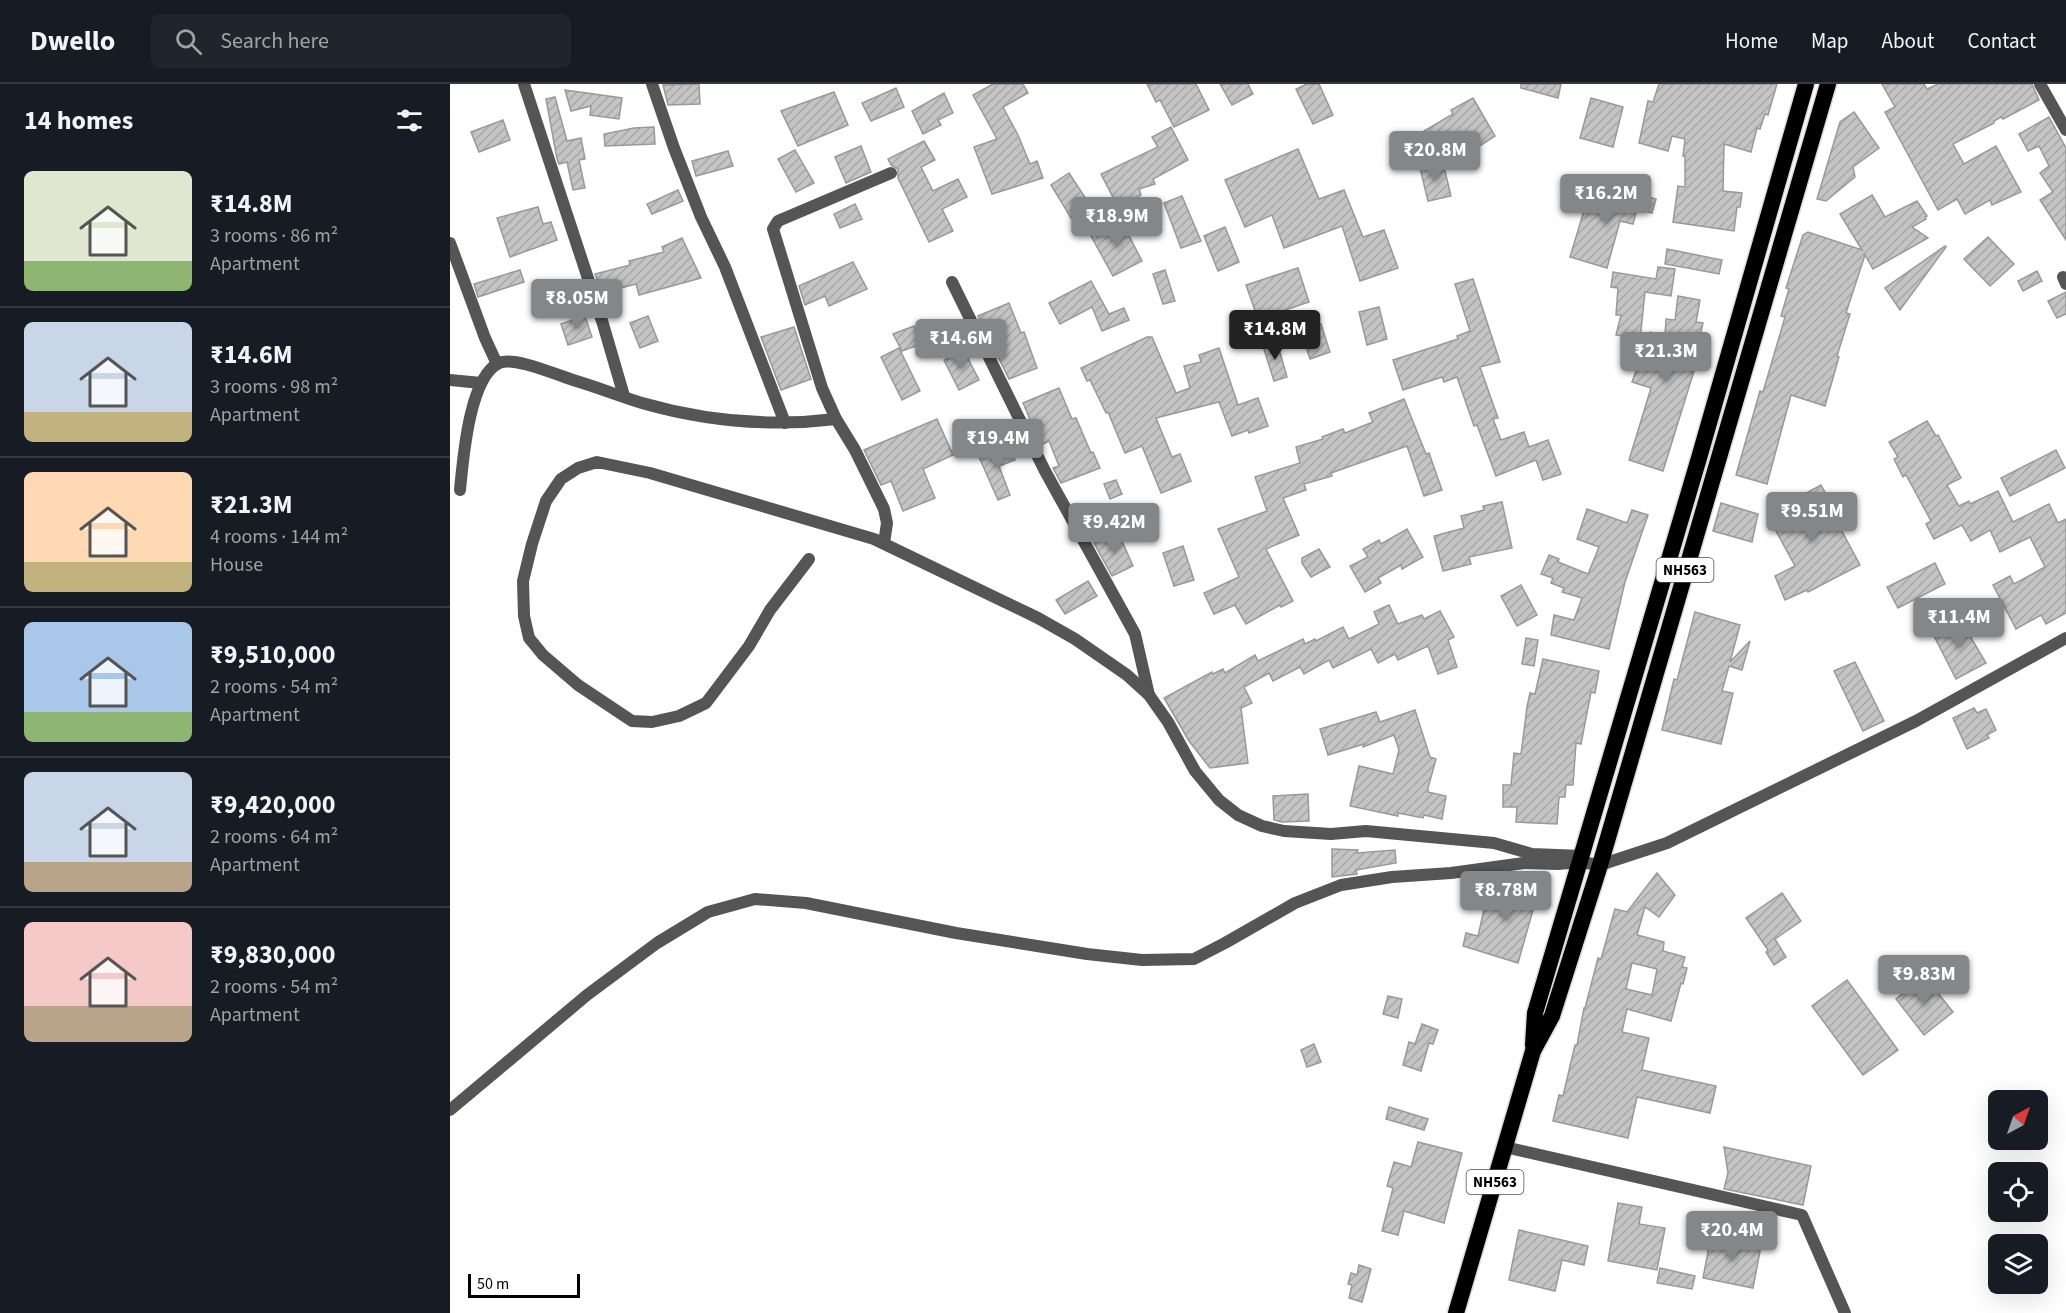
<!DOCTYPE html>
<meta charset="utf-8">
<style>
body{margin:0;font-family:"Source Sans 3",sans-serif;background:#20242c;color:#f1f3f6;height:100vh;display:flex;flex-direction:column;font-size:22px;white-space:nowrap}
*{box-sizing:border-box;margin:0}
p{font-size:20px;color:#9ea1a6}
.icon{flex:none;width:33px;height:33px;fill:none;stroke:currentColor;stroke-width:2;stroke-linecap:round;stroke-linejoin:round}
.map{position:relative;flex:1;overflow:hidden}
.details{display:flex;flex-direction:column;background:#171b24;width:450px}
.details>*{flex:none}
.needle{width:39px;rotate:40deg}
.tools{position:absolute;left:1538px;top:1006px;display:grid;gap:12px}
.tools a{display:grid;place-items:center;width:60px;height:60px;border-radius:9px;background:#171b24;box-shadow:0 6px 24px #0002;font-size:30px}
.scale{position:absolute;left:18px;bottom:15px;width:112px;box-sizing:border-box;padding-left:6px;border:3px solid #000;border-top:0;font-size:16px;line-height:21px;white-space:nowrap;color:#000;-webkit-text-stroke:4px #fff;paint-order:stroke}
.price{position:absolute;translate:-50% -51px;padding:0 14px;border-radius:6px;background:#858687;color:#fff;font-size:20px;line-height:39px;filter:drop-shadow(0 2px 3px #0008)}
.price::after{content:'';position:absolute;left:50%;top:36px;width:18px;height:14px;margin-left:-9px;background:inherit;clip-path:polygon(0 0,100% 0,50% 100%)}
.price.current{background:#222;color:#fff}
ul{padding:0;list-style:none}
li{display:flex;align-items:center;gap:18px;height:150px;padding:0 24px}
li+li{border-top:2px solid #363941}
li span{display:grid;place-items:center;flex:none;width:168px;height:120px;border-radius:9px;color:#555}
li>.icon{margin-inline-start:auto}
span .icon{width:72px;height:72px;fill:#fffc;stroke-width:1}
li b{font-size:26px}
h2{display:flex;justify-content:space-between;align-items:center;height:72px;padding:0 24px;font-size:26px}
header{display:flex;align-items:center;gap:36px;box-sizing:border-box;height:84px;padding:0 30px;background:#171b24;border-bottom:2px solid #363941}
header strong{font-size:28px}
nav{display:flex;gap:33px;margin-inline-start:auto;font-size:21px}
.search{width:420px;height:54px;background:#20242c;display:flex;align-items:center;gap:15px;box-sizing:border-box;padding:0 21px;border-radius:9px;color:#9ea1a6;font-size:22px}
main{display:flex;flex:1;min-height:0}
.map>svg:first-child{display:block}
</style>
<header>
<strong>Dwello</strong>
<div class="search"><svg class="icon" aria-label="search" viewBox="0 0 24 24"><circle cx="10" cy="10" r="6"/><path d="M15 15l6 6"/></svg>Search here</div>
<nav><a>Home</a><a>Map</a><a>About</a><a>Contact</a></nav>
</header>
<main>
<section class="details">
<h2>14 homes<svg class="icon" aria-label="filters" viewBox="0 0 24 24"><path d="M4 7h16M4 17h16"/><circle cx="9" cy="7" r="2"/><circle cx="15" cy="17" r="2"/></svg></h2>
<ul>
<li><span style="background:linear-gradient(#dfe7d0 75%,#8fb573 0)"><svg class="icon" aria-label="home" viewBox="0 0 24 24"><path d="M3 11l9-7 9 7M6 9v11h12V9"/></svg></span><div><b>₹14.8M</b><p>3 rooms · 86 m²</p><p>Apartment</p></div></li>
<li><span style="background:linear-gradient(#c9d6e8 75%,#c2b280 0)"><svg class="icon" aria-label="home" viewBox="0 0 24 24"><path d="M3 11l9-7 9 7M6 9v11h12V9"/></svg></span><div><b>₹14.6M</b><p>3 rooms · 98 m²</p><p>Apartment</p></div></li>
<li><span style="background:linear-gradient(#ffd9b3 75%,#c2b280 0)"><svg class="icon" aria-label="home" viewBox="0 0 24 24"><path d="M3 11l9-7 9 7M6 9v11h12V9"/></svg></span><div><b>₹21.3M</b><p>4 rooms · 144 m²</p><p>House</p></div></li>
<li><span style="background:linear-gradient(#a9c7e8 75%,#8fb573 0)"><svg class="icon" aria-label="home" viewBox="0 0 24 24"><path d="M3 11l9-7 9 7M6 9v11h12V9"/></svg></span><div><b>₹9,510,000</b><p>2 rooms · 54 m²</p><p>Apartment</p></div></li>
<li><span style="background:linear-gradient(#c9d6e8 75%,#b9a48a 0)"><svg class="icon" aria-label="home" viewBox="0 0 24 24"><path d="M3 11l9-7 9 7M6 9v11h12V9"/></svg></span><div><b>₹9,420,000</b><p>2 rooms · 64 m²</p><p>Apartment</p></div></li>
<li><span style="background:linear-gradient(#f6c9c9 70%,#b9a48a 0)"><svg class="icon" aria-label="home" viewBox="0 0 24 24"><path d="M3 11l9-7 9 7M6 9v11h12V9"/></svg></span><div><b>₹9,830,000</b><p>2 rooms · 54 m²</p><p>Apartment</p></div></li>
</ul>
</section>
<div class="map">
<svg width="1616" height="1229" viewBox="0 0 1616 1229">
<defs>
<pattern id="building-hatch" width="6" height="6" patternUnits="userSpaceOnUse" patternTransform="scale(1.5)"><rect width="6" height="6" fill="#c4c4c4"/><path d="M-1 1l2-2M0 6l6-6M5 7l2-2" fill="none" stroke="#a7a7a7"/></pattern>
</defs>
<rect width="100%" height="100%" fill="#fff"/>
<!-- building -->
<g fill="url(#building-hatch)" stroke="#999" stroke-width="1.5" fill-rule="evenodd">
<path d="M249,0L250,20L218,21L213,1Z"/>
<path d="M543,0H573L578,9L553,23L568,51L580,80L587,77L593,94L542,110L524,63L547,55L523,11Z"/>
<path d="M697,0H746L759,26L724,43L710,16L706,18Z"/>
<path d="M770,0H798L803,10L782,21Z"/>
<path d="M857,0H869L883,31L863,40L846,5Z"/>
<path d="M1071,0H1111L1108,14L1071,4Z"/>
<path d="M1209,0H1327L1318,31L1315,30L1310,45L1307,44L1301,68L1274,60L1273,107L1292,109L1290,123H1287L1284,147L1223,138L1228,102L1235,103V72H1233L1235,55L1222,52L1218,67L1189,59L1198,17L1203,18Z"/>
<path d="M1432,0H1474L1477,5L1488,0H1582L1589,16L1553,35L1551,33L1544,37V39L1503,60L1514,80L1546,62L1571,108L1542,121L1540,116L1515,130L1507,115L1488,126L1435,28L1445,23Z"/>
<path d="M446,4L454,23L421,37L412,19Z"/>
<path d="M115,6L172,14L169,35L140,31L141,22L121,27Z"/>
<path d="M384,8L398,41L348,62L331,27Z"/>
<path d="M494,9L503,29L488,36L491,41L473,50L462,27Z"/>
<path d="M105,13L117,57L131,54L135,75L129,76L135,104L123,106L117,78L109,80L107,75L96,15Z"/>
<path d="M1023,14L1045,52L1025,65L1021,59L991,76L974,47L1003,30L1001,26Z"/>
<path d="M1141,14L1173,23L1163,63L1130,54Z"/>
<path d="M1404,28L1429,64L1403,83L1405,93L1376,117L1367,115L1390,38Z"/>
<path d="M1599,33L1616,64V156L1590,116L1603,108L1590,89L1599,82L1589,62L1578,67L1569,50Z"/>
<path d="M53,36L60,56L29,68L21,48Z"/>
<path d="M204,43L205,60L155,62L154,50L184,44Z"/>
<path d="M721,43L738,76L703,95L705,100L689,105L691,111L668,123L651,90L708,63L702,53Z"/>
<path d="M474,57L485,76L471,83L483,107L508,95L517,113L492,125L503,147L479,158L448,94V85L441,81L438,75Z"/>
<path d="M411,62L421,88L396,99L385,73Z"/>
<path d="M848,65L869,115L894,106L913,153L934,146L948,184L910,197L892,142L834,164L822,131L795,143L775,96Z"/>
<path d="M345,66L364,99L346,108L328,75Z"/>
<path d="M278,67L283,82L246,92L242,77Z"/>
<path d="M993,79L1001,112L978,117L970,84Z"/>
<path d="M619,89L640,121L621,134L601,101Z"/>
<path d="M228,106L233,117L202,130L197,120Z"/>
<path d="M1170,106L1206,115L1202,129L1187,125L1183,140L1170,137L1157,184L1120,173L1139,110L1167,117Z"/>
<path d="M1422,111L1435,133L1467,117L1477,132L1475,133L1476,135L1462,143L1478,154L1423,185L1415,171L1396,229L1400,230L1387,272L1389,273L1375,322L1341,311L1317,400L1286,391L1310,307L1313,308L1335,233L1331,232L1339,205L1336,204L1353,151L1358,148L1412,166L1390,130Z"/>
<path d="M732,112L751,157L731,164L714,119Z"/>
<path d="M405,120L412,135L390,144L384,130Z"/>
<path d="M88,123L93,140L101,138L107,156L60,173L47,134Z"/>
<path d="M671,136L692,177L663,192L641,152Z"/>
<path d="M775,143L789,178L768,187L754,152Z"/>
<path d="M1538,153L1564,180L1540,202L1514,175Z"/>
<path d="M232,154L251,194L189,211L186,200L152,209L145,190L180,181L179,177L214,168L212,163Z"/>
<path d="M1495,162L1496,163L1450,226L1435,204Z"/>
<path d="M1217,165L1272,176L1269,190L1215,180Z"/>
<path d="M403,178L417,205L379,222L375,212L355,221L349,202Z"/>
<path d="M1208,183L1225,185L1221,212L1195,208L1190,256L1166,251L1171,231H1166L1168,204L1161,203L1163,188L1206,195Z"/>
<path d="M848,184L859,218L808,235L796,201Z"/>
<path d="M70,186L74,198L28,213L24,200Z"/>
<path d="M715,186L725,217L713,220L703,190Z"/>
<path d="M1587,187L1592,197L1573,207L1568,197Z"/>
<path d="M1023,195L1050,278L1030,283L1048,334L1043,335L1051,356L1074,348L1079,363L1098,356L1111,390L1093,396L1086,376L1046,392L1027,341L1024,342L1007,293L994,298L992,293L953,306L943,276L1008,255L1007,252L1020,247L1005,200Z"/>
<path d="M641,197L659,230L674,224L679,236L652,247L642,223L610,240L599,219Z"/>
<path d="M1616,208V230L1607,234L1598,217Z"/>
<path d="M1228,212L1250,216L1246,238L1253,239L1242,287H1244L1213,387L1179,376L1201,304L1182,298L1200,248L1215,251L1216,235L1225,236Z"/>
<path d="M559,219L571,249L574,248L587,284L559,295L528,232Z"/>
<path d="M929,223L937,255L917,261L909,228Z"/>
<path d="M135,232L142,253L118,261L111,240Z"/>
<path d="M198,232L208,257L190,264L180,239Z"/>
<path d="M871,240L880,268L860,275L851,247Z"/>
<path d="M464,242L471,260L452,267L443,250Z"/>
<path d="M344,243L361,295L331,306L311,253Z"/>
<path d="M697,253H702L726,309L740,304L734,282L751,278L749,271L769,264L788,321L808,314L818,342L799,349L798,346L782,352L769,318L706,334L722,373L730,370L741,397L711,409L692,362L675,369L658,328L656,329L640,296L637,297L631,284Z"/>
<path d="M827,258L837,293L824,297L813,262Z"/>
<path d="M449,264L470,307L452,316L431,273Z"/>
<path d="M514,267L529,296L509,306L494,276Z"/>
<path d="M609,304L622,335L626,334L641,369L643,368L650,384L611,399L603,384L609,382L599,357L591,361L573,319Z"/>
<path d="M954,315L976,370L979,369L992,406L974,412L957,362L881,389L882,392L854,400L856,406L833,414L849,451L816,465L843,517L831,523L830,521L796,540L785,521L764,530L754,509L789,493L768,445L817,427L805,393L850,379L846,363L873,355L872,353L893,345L895,349L923,338L919,329Z"/>
<path d="M487,335L503,371L473,385L485,414L453,427L441,397L431,401L414,366Z"/>
<path d="M1477,337L1486,352L1488,351L1511,394L1497,401L1509,422L1519,417L1520,420L1548,407L1563,438L1599,420L1608,439L1616,435V529L1596,540L1591,531L1566,545L1543,501L1560,492L1564,500L1595,483L1580,453L1550,468L1540,446L1521,457L1512,441L1484,455L1476,440L1481,437L1456,391L1453,393L1444,375L1448,373L1439,358Z"/>
<path d="M560,362L565,376L549,382L560,411L548,416L529,373Z"/>
<path d="M1606,366L1615,384L1560,412L1551,394Z"/>
<path d="M666,396L672,410L660,415L654,400Z"/>
<path d="M1371,401L1390,435L1386,436L1410,481L1358,508L1357,506L1335,516L1325,492L1345,482L1319,434L1334,426L1332,422Z"/>
<path d="M1052,418L1062,464L1019,473L1021,480L993,487L984,452L1014,444L1011,432L1034,426L1033,422Z"/>
<path d="M1271,419L1308,430L1302,458L1263,447Z"/>
<path d="M1137,425L1177,439L1182,426L1198,431L1175,498L1159,565L1101,551L1104,531L1124,536L1132,514L1112,508L1114,504L1101,499L1103,494L1091,490L1099,471L1109,475L1108,478L1138,490L1149,463L1127,455Z"/>
<path d="M957,445L973,473L952,485L951,481L928,494L931,499L915,508L900,482L918,473L913,465L929,456L931,460Z"/>
<path d="M668,448L683,482L662,492L644,459Z"/>
<path d="M733,462L744,496L724,502L713,469Z"/>
<path d="M869,465L880,483L861,493L852,479V474Z"/>
<path d="M1485,479L1495,500L1448,524L1437,503Z"/>
<path d="M638,497L647,512L615,530L606,516Z"/>
<path d="M1071,501L1087,531L1067,542L1051,512Z"/>
<path d="M939,521L948,540L972,531L974,535L990,527L1004,553L998,556L1007,583L988,590L978,562L948,576L945,570L928,579L921,565L883,584L879,576L854,590L850,583L823,597L819,589L794,603L802,619L791,624L798,679L760,684L739,657L714,614L762,588L763,590L773,585L775,589L805,571L808,577L853,555L855,560L865,555L866,557L893,543L899,555L929,540L924,528Z"/>
<path d="M1245,528L1290,541L1280,578L1300,557L1292,586L1279,582L1272,607L1283,609L1271,660L1212,646L1224,595L1227,596Z"/>
<path d="M1510,535L1536,579L1506,595L1483,550Z"/>
<path d="M1076,554L1088,556L1084,582L1072,580Z"/>
<path d="M1093,575L1149,587L1145,609L1141,608L1131,660L1126,659L1123,701H1116L1115,713H1109L1107,740L1066,738L1067,723H1053V701H1061L1064,669L1071,670L1077,623L1080,609L1085,610Z"/>
<path d="M1405,578L1434,637L1413,647L1384,587Z"/>
<path d="M1524,624L1527,629L1536,625L1546,646L1537,651L1539,654L1517,665L1503,634Z"/>
<path d="M965,626L980,673L986,675L978,704V708L996,712L992,735L974,731L973,734L948,729V732L900,722L909,682L943,690L949,666L944,651L913,663L914,660L878,671L870,645L926,628L930,638Z"/>
<path d="M858,710L859,737L832,738L824,736L823,712Z"/>
<path d="M882,765L908,766L907,769L945,766L946,779L906,786L907,790L882,793Z"/>
<path d="M1207,789L1225,811L1209,833L1195,823L1187,851L1214,858L1213,867L1235,873L1232,883L1237,884L1233,900L1231,899L1221,937L1177,925L1172,948L1199,954L1192,986L1266,1002L1260,1029L1187,1013L1178,1054L1103,1037L1109,1011L1113,1012L1125,961H1127L1134,924H1135L1148,874L1151,875L1165,825L1177,828ZM1182,879L1207,885L1202,911L1176,905Z"/>
<path d="M1054,797L1091,798L1068,879L1013,862L1016,849L1028,852L1035,821L1047,823Z"/>
<path d="M1332,809L1351,837L1325,855L1336,873L1324,881L1316,868L1318,866L1296,834Z"/>
<path d="M1475,893L1503,928L1474,951L1446,915Z"/>
<path d="M1397,896L1448,966L1413,991L1362,922Z"/>
<path d="M938,912L952,915L948,934L933,930Z"/>
<path d="M972,940L988,946L983,960L979,959L971,987L953,981L959,958L965,960Z"/>
<path d="M864,960L871,978L857,983L851,966Z"/>
<path d="M939,1023L978,1035L974,1046L936,1035Z"/>
<path d="M968,1058L1012,1069L994,1139L954,1127L948,1151L932,1147L943,1104L937,1102L944,1078L961,1083Z"/>
<path d="M1274,1063L1361,1082L1353,1121L1274,1105L1278,1089Z"/>
<path d="M1168,1119L1192,1123L1189,1140L1215,1144L1207,1186L1158,1177Z"/>
<path d="M1069,1146L1138,1162L1134,1181L1112,1176L1105,1207L1059,1196Z"/>
<path d="M1261,1152L1311,1162L1303,1204L1253,1194Z"/>
<path d="M909,1181L921,1185L912,1218L899,1214L902,1201L898,1200L901,1189L907,1191Z"/>
<path d="M1210,1184L1245,1192L1242,1205L1207,1199Z"/>
</g>
<g fill="none" stroke-linecap="round" stroke-linejoin="round">
<!-- trunk casing -->
<g stroke="#dbdbdb" stroke-width="19">
<g id="trunk">
<path d="M1083,961L1085,929L1249,374L1356,0"/>
<path d="M1006,1229L1083,967L1102,932L1150,781L1378,0"/>
</g>
</g>
<!-- minor -->
<g stroke="#555" stroke-width="12">
<path d="M74,0L153,240L174,312"/>
<path d="M202,0L224,64L251,133L275,183L335,339"/>
<path d="M1590,0L1616,46"/>
<path d="M0,159L35,254L47,280"/>
<path d="M1613,193L1616,200"/>
<path d="M502,198L595,387L685,550L699,611"/>
<path d="M0,296L31,299"/>
<path d="M10,406C13,376 19,293 49,279C64,272 107,291 123,296C147,303 169,312 192,319C255,337 321,343 386,335"/>
<path d="M434,459L437,439L434,425L405,366L386,335L372,304L323,145L328,137L441,89"/>
<path d="M359,475L320,526L299,562L256,619L229,632L202,638L182,637L128,601L93,571L79,554L74,532L73,497L82,460L96,417L111,395L128,384L147,378L200,389L424,455L588,534L625,555L677,591L699,611L718,638L745,687L769,716L788,731L812,742L834,747L881,750L916,747L1044,759L1082,770L1132,772"/>
<path d="M1150,781L1217,759L1466,637L1616,554"/>
<path d="M1055,1063L1352,1131L1395,1229"/>
</g>
<!-- tertiary -->
<path stroke="#555" stroke-width="12" d="M0,1026L137,911L207,859L258,828L305,815L356,819L506,849L637,870L692,876L744,875L775,859L845,819L891,801L942,793L1001,789L1074,779L1108,780L1130,778L1150,781"/>
<!-- trunk -->
<use href="#trunk" stroke="#000" stroke-width="16"/>
</g>
<g text-anchor="middle" stroke-width="4.5" stroke-linejoin="round" paint-order="stroke">
<!-- shield labels -->
<g fill="#fff" stroke="#4c4c4c" stroke-width="1.5">
<rect x="1206.5" y="474" width="57" height="24" rx="4.5"/>
<rect x="1016.5" y="1086" width="57" height="24" rx="4.5"/>
</g>
<g font-size="15" font-weight="bold" fill="#000">
<text x="1235" y="491">NH563</text>
<text x="1045" y="1103">NH563</text>
</g>
</g>
</svg>
<div class="tools">
<a><svg class="needle" viewBox="-14 -14 28 28"><path d="M0-13l5 13h-10z" fill="#e53935"/><path d="M0 13l5-13h-10z" fill="#9ea1a6"/></svg></a>
<a><svg class="icon" aria-label="locate" viewBox="0 0 24 24"><circle cx="12" cy="12" r="6"/><path d="M12 2v4M12 18v4M2 12h4M18 12h4"/></svg></a>
<a><svg class="icon" aria-label="layers" viewBox="0 0 24 24"><path d="M12 4l9 5-9 5-9-5zM3 14l9 5 9-5"/></svg></a>
</div>
<div class="scale">50 m</div>
<b class="price" style="left:985px;top:98px">₹20.8M</b>
<b class="price" style="left:1156px;top:141px">₹16.2M</b>
<b class="price" style="left:667px;top:164px">₹18.9M</b>
<b class="price" style="left:127px;top:246px">₹8.05M</b>
<b class="price current" style="left:825px;top:277px">₹14.8M</b>
<b class="price" style="left:511px;top:286px">₹14.6M</b>
<b class="price" style="left:1216px;top:299px">₹21.3M</b>
<b class="price" style="left:548px;top:386px">₹19.4M</b>
<b class="price" style="left:1362px;top:459px">₹9.51M</b>
<b class="price" style="left:664px;top:470px">₹9.42M</b>
<b class="price" style="left:1509px;top:565px">₹11.4M</b>
<b class="price" style="left:1056px;top:838px">₹8.78M</b>
<b class="price" style="left:1474px;top:922px">₹9.83M</b>
<b class="price" style="left:1282px;top:1178px">₹20.4M</b>
</div>
</main>
